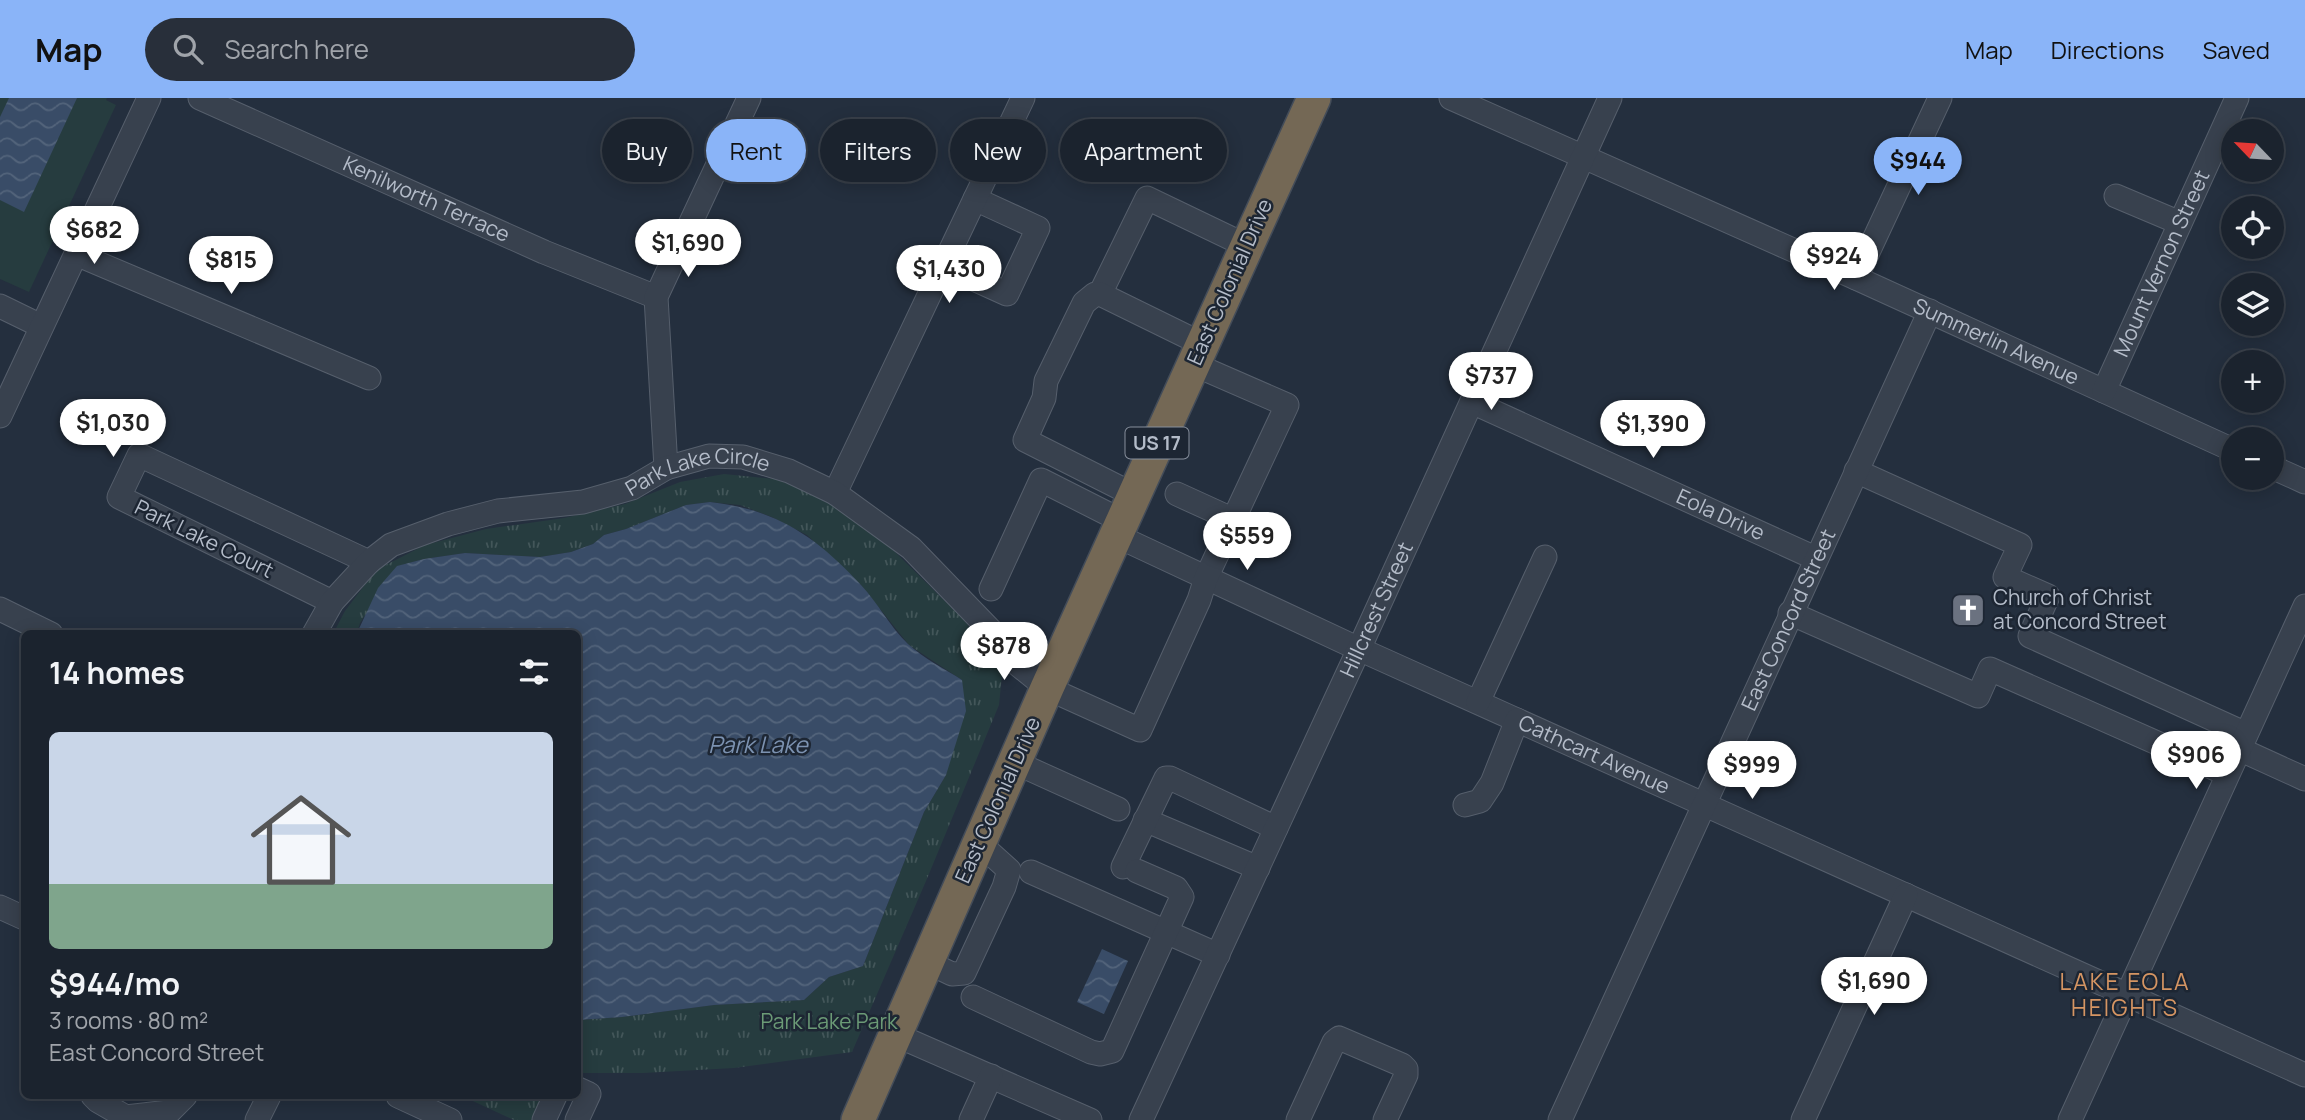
<!DOCTYPE html>
<meta charset="utf-8">
<style>
body{margin:0;font-family:Manrope,sans-serif;background:#282f3a;color:#f1f3f6;height:100vh;display:flex;flex-direction:column;font-size:26px;white-space:nowrap}
*{box-sizing:border-box;margin:0}
p{font-size:23px;color:#a0a4aa}
.icon{flex:none;width:38px;height:38px;fill:none;stroke:currentColor;stroke-width:2;stroke-linecap:round;stroke-linejoin:round}
.map{position:relative;flex:1;overflow:hidden}
.drawer{position:absolute;left:21px;top:532px;width:560px;height:469px;display:flex;flex-direction:column;background:#1b232e;border-radius:10px;box-shadow:0 4px 18px #0003,0 0 0 2px #39404a}
.drawer>*{flex:none}
.top-card{position:absolute;left:602px;top:21px;width:665px;height:63px;display:flex;gap:14px}
.needle{width:46px;rotate:295deg}
.buttons{position:absolute;left:2221px;top:21px;display:grid;gap:14px}
.buttons a{display:grid;place-items:center;width:63px;height:63px;border-radius:50%;background:#1b232e;box-shadow:0 4px 18px #0003,0 0 0 2px #39404a;font-size:35px}
.price{position:absolute;translate:-50% -60px;padding:0 16px;border-radius:24px;background:#fff;color:#222;font-size:23px;line-height:46px;filter:drop-shadow(0 2px 4px #0008)}
.price::after{content:'';position:absolute;left:50%;top:42px;width:21px;height:16px;margin-left:-10px;background:inherit;clip-path:polygon(0 0,100% 0,50% 100%)}
.price.current{background:#8ab4f8;color:#111}
ul{padding:0;list-style:none}
li{display:grid;align-content:center;gap:14px;height:371px;padding:0 28px}
li+li{border-top:2px solid #39404a}
li span{display:grid;place-items:center;height:217px;border-radius:10px;color:#555}
li>.icon{margin-inline-start:auto}
span .icon{width:126px;height:126px;fill:#fffc;stroke-width:1}
li b{font-size:30px}
h2{display:flex;justify-content:space-between;align-items:center;height:84px;padding:0 28px;font-size:30px}
.pill{padding:0 24px;border-radius:32px;background:#1b232e;box-shadow:0 4px 18px #0003,0 0 0 2px #39404a;font-size:24px;line-height:63px}
.pill.current{background:#8ab4f8;color:#111}
header{display:flex;align-items:center;gap:42px;box-sizing:border-box;height:98px;padding:0 35px;background:#8ab4f8;color:#111}
header strong{font-size:33px}
nav{display:flex;gap:38px;margin-inline-start:auto;font-size:24px}
.search{width:490px;height:63px;background:#282f3a;display:flex;align-items:center;gap:18px;box-sizing:border-box;padding:0 24px;border-radius:38px;color:#a0a4aa;font-size:26px}
.map>svg:first-child{display:block}
</style>
<header>
<strong>Map</strong>
<div class="search"><svg class="icon" aria-label="search" viewBox="0 0 24 24"><circle cx="10" cy="10" r="6"/><path d="M15 15l6 6"/></svg>Search here</div>
<nav><a>Map</a><a>Directions</a><a>Saved</a></nav>
</header>
<div class="map">
<svg width="2305" height="1022" viewBox="0 0 2305 1022">
<defs>
<pattern id="park-tufts" width="24" height="20" patternUnits="userSpaceOnUse" patternTransform="scale(1.75)"><rect width="24" height="20" fill="#263c3f"/><path d="M3 7l-1-3M5 7V3M7 7l1-3M15 17l-1-3M17 17v-4M19 17l1-3" fill="none" stroke="#435659"/></pattern>
<pattern id="water-waves" width="16" height="10" patternUnits="userSpaceOnUse" patternTransform="scale(1.75)"><rect width="16" height="10" fill="#394c67"/><path d="M0 5q4-4 8 0t8 0" fill="none" stroke="#53647b"/></pattern>
</defs>
<rect width="100%" height="100%" fill="#242f3e"/>
<!-- park -->
<g fill="url(#park-tufts)">
<path d="M724,376L775,381L823,399L888,447L965,523L1002,577L999,607L926,783L852,954L734,970L643,975H578V922L622,919L714,907L804,902L829,879L863,868L924,714L946,677L962,582L909,547L861,487L807,437L772,419L740,407L710,404L686,407L626,431L604,437L593,446L571,454L540,459L465,455L424,461L398,468L360,525L357,535L333,536L345,513L376,472L425,447L486,431L564,420L625,406L680,384Z"/>
<path d="M462,998H565L554,1022H514Z"/>
</g>
<!-- pitch -->
<path fill="#263c3f" d="M0,0H107L106,2L116,7L29,194L0,181Z"/>
<!-- water -->
<g fill="url(#water-waves)">
<path d="M9,0H77L24,114L0,102V19Z"/>
<path d="M710,404C776,411 817,439 861,487C878,505 890,529 908,546C923,560 945,571 962,582L966,613L946,677L924,714L863,868L829,879L804,902L714,907L622,919L578,922V536L357,535L378,490L397,468L424,461L465,455L540,459L571,454L593,446L604,437L626,431L686,407Z"/>
<path d="M1102,851L1128,863L1104,916L1077,904Z"/>
</g>
<g fill="none" stroke-linecap="round" stroke-linejoin="round">
<!-- minor casing -->
<g stroke="#565f6c" stroke-width="25">
<g id="minor">
<path id="s1" d="M200,0L544,154L656,199"/>
<path id="s2" d="M1451,0L1856,180L2233,352"/>
<path d="M2116,98L2180,125"/>
<path d="M76,156L369,280"/>
<path d="M943,167L1007,196L1038,130L975,101"/>
<path d="M1856,180L1940,0"/>
<path d="M1100,196L1147,100L1247,148"/>
<path d="M0,208L41,228"/>
<path id="s3" d="M2104,293L2237,0"/>
<path id="s4" d="M1472,304L1815,460"/>
<path d="M0,318L149,0"/>
<path d="M2272,369L2305,384"/>
<path d="M666,370L656,199L749,0"/>
<path d="M1856,373L2020,447L2005,479L2048,498L2030,538L2246,636"/>
<path d="M835,395L1023,0"/>
<path d="M1177,396L1234,422"/>
<path d="M1134,397L1025,342L1044,300L1046,283L1084,205L1095,196H1100L1202,246"/>
<path id="s5" d="M1115,437L1359,551L2305,977"/>
<path d="M991,491L1041,382L1122,423"/>
<path d="M332,504L119,399L139,357L369,464"/>
<path d="M0,511L51,536"/>
<path d="M1790,515L1978,598L1990,571L2227,676"/>
<path id="s6" d="M314,536L332,504L369,464L391,447L448,426L498,413L583,404L632,390L666,370L709,358L743,359L789,373L835,395L911,450L1000,542L1016,565L1047,590L1140,632L1199,502L1206,480L1287,307L1193,266"/>
<path d="M1478,604L1545,459"/>
<path d="M2239,651L2305,681"/>
<path d="M1014,664L1118,711"/>
<path d="M1465,707L1480,703L1492,685L1517,622"/>
<path d="M1145,722L1258,770"/>
<path d="M1123,769L1166,680H1170L1276,730"/>
<path d="M1031,774L1218,857"/>
<path d="M0,809L24,820"/>
<path d="M927,864L952,876L964,875L1004,789L1009,772L979,745"/>
<path d="M973,899L1091,954L1100,956L1112,953L1182,799L1176,790L1137,773"/>
<path d="M896,937L1090,1022"/>
<path d="M93,998L98,1003L126,1019L169,1014L185,998"/>
<path d="M398,998L450,1022"/>
<path d="M257,1022L269,998"/>
<path d="M544,1022L555,998"/>
<path d="M577,1022L589,996L578,991"/>
<path d="M971,1022L991,978"/>
<path id="s7" d="M1141,1022L1359,551L1610,0"/>
<path d="M1298,1022L1334,944L1339,940L1402,967L1406,971V977L1385,1022"/>
<path id="s8" d="M1560,1022L1930,213"/>
<path d="M1803,1022L1906,797"/>
<path d="M2070,1022L2305,508"/>
</g>
</g>
<!-- highway casing -->
<g stroke="#434c59" stroke-width="36">
<path id="highway" d="M858,1022L1047,590L1314,0"/>
</g>
<!-- minor -->
<use href="#minor" stroke="#38414e" stroke-width="23"/>
<!-- highway -->
<use href="#highway" stroke="#746855" stroke-width="33"/>
</g>
<!-- icons -->
<defs>
<g id="church-square" transform="scale(1.75)"><rect x="-9" y="-9" width="18" height="18" rx="4" fill="#6b7280" stroke="#1d2633"/><path d="M-1.2-6h2.4v3.5h3.3v2.4h-3.3V6h-2.4V-.1h-3.3v-2.4h3.3Z" fill="#fff"/></g>
</defs>
<g fill-rule="evenodd">
<use href="#church-square" x="1968" y="512"/>
</g>
<g text-anchor="middle" stroke-width="5" stroke-linejoin="round" paint-order="stroke">
<!-- shield labels -->
<rect fill="#1d2633" stroke="#878f9c" stroke-width="2" x="1125.5" y="329.5" width="63" height="31" rx="5"/>
<g font-size="19" font-weight="bold" fill="#b4bcc9">
<text x="1157" y="352">US 17</text>
</g>
<!-- street labels -->
<g font-size="21" fill="#b4bcc9" stroke="#1d2633">
<text dy="7" stroke="none"><textPath href="#s1" startOffset="248">Kenilworth Terrace</textPath></text>
<text dy="7" stroke="none"><textPath href="#s3" startOffset="140">Mount Vernon Street</textPath></text>
<text transform="translate(1230 184) rotate(-66)" y="7">East Colonial Drive</text>
<text dy="7" stroke="none"><textPath href="#s2" startOffset="597">Summerlin Avenue</textPath></text>
<text dy="7" stroke="none"><textPath href="#s6" startOffset="438">Park Lake Circle</textPath></text>
<text dy="7" stroke="none"><textPath href="#s4" startOffset="273">Eola Drive</textPath></text>
<text transform="translate(204 441) rotate(26)" y="7">Park Lake Court</text>
<text dy="7" stroke="none"><textPath href="#s7" startOffset="562">Hillcrest Street</textPath></text>
<text dy="7" stroke="none"><textPath href="#s8" startOffset="550">East Concord Street</textPath></text>
<text dy="7" stroke="none"><textPath href="#s5" startOffset="527">Cathcart Avenue</textPath></text>
<text transform="translate(998 702) rotate(-66)" y="7">East Colonial Drive</text>
</g>
<!-- poi labels -->
<g font-size="21" fill="#b4bcc9" stroke="#1d2633" text-anchor="start">
<text x="1993" y="507">Church of Christ<tspan x="1993" dy="24">at Concord Street</tspan></text>
</g>
<!-- park labels -->
<g font-size="21" fill="#6b9a76" stroke="#1d2633">
<text x="829" y="931">Park Lake Park</text>
</g>
<!-- water labels -->
<g font-size="23" font-style="italic" fill="#7c92b1" stroke="#1d2633">
<text x="758" y="655">Park Lake</text>
</g>
<!-- neighbourhood labels -->
<g font-size="23" letter-spacing="2" fill="#d59563" stroke="#1d2633">
<text x="2125" y="892">LAKE EOLA<tspan x="2125" dy="26">HEIGHTS</tspan></text>
</g>
</g>
</svg>
<div class="buttons">
<a><svg class="needle" viewBox="-14 -14 28 28"><path d="M0-13l5 13h-10z" fill="#e53935"/><path d="M0 13l5-13h-10z" fill="#a0a4aa"/></svg></a>
<a><svg class="icon" aria-label="locate" viewBox="0 0 24 24"><circle cx="12" cy="12" r="6"/><path d="M12 2v4M12 18v4M2 12h4M18 12h4"/></svg></a>
<a><svg class="icon" aria-label="layers" viewBox="0 0 24 24"><path d="M12 4l9 5-9 5-9-5zM3 14l9 5 9-5"/></svg></a>
<a>+</a>
<a>−</a>
</div>
<b class="price current" style="left:1918px;top:99px">$944</b>
<b class="price" style="left:94px;top:168px">$682</b>
<b class="price" style="left:688px;top:181px">$1,690</b>
<b class="price" style="left:1834px;top:194px">$924</b>
<b class="price" style="left:231px;top:198px">$815</b>
<b class="price" style="left:949px;top:207px">$1,430</b>
<b class="price" style="left:1491px;top:314px">$737</b>
<b class="price" style="left:113px;top:361px">$1,030</b>
<b class="price" style="left:1653px;top:362px">$1,390</b>
<b class="price" style="left:1247px;top:474px">$559</b>
<b class="price" style="left:1004px;top:584px">$878</b>
<b class="price" style="left:2196px;top:693px">$906</b>
<b class="price" style="left:1752px;top:703px">$999</b>
<b class="price" style="left:1874px;top:919px">$1,690</b>
<div class="top-card">
<a class="pill">Buy</a>
<a class="pill current">Rent</a>
<a class="pill">Filters</a>
<a class="pill">New</a>
<a class="pill">Apartment</a>
</div>
<section class="drawer">
<h2>14 homes<svg class="icon" aria-label="filters" viewBox="0 0 24 24"><path d="M4 7h16M4 17h16"/><circle cx="9" cy="7" r="2"/><circle cx="15" cy="17" r="2"/></svg></h2>
<ul>
<li><span style="background:linear-gradient(#c9d6e8 70%,#7fa58c 0)"><svg class="icon" aria-label="home" viewBox="0 0 24 24"><path d="M3 11l9-7 9 7M6 9v11h12V9"/></svg></span><div><b>$944/mo</b><p>3 rooms · 80 m²</p><p>East Concord Street</p></div></li>
</ul>
</section>
</div>
